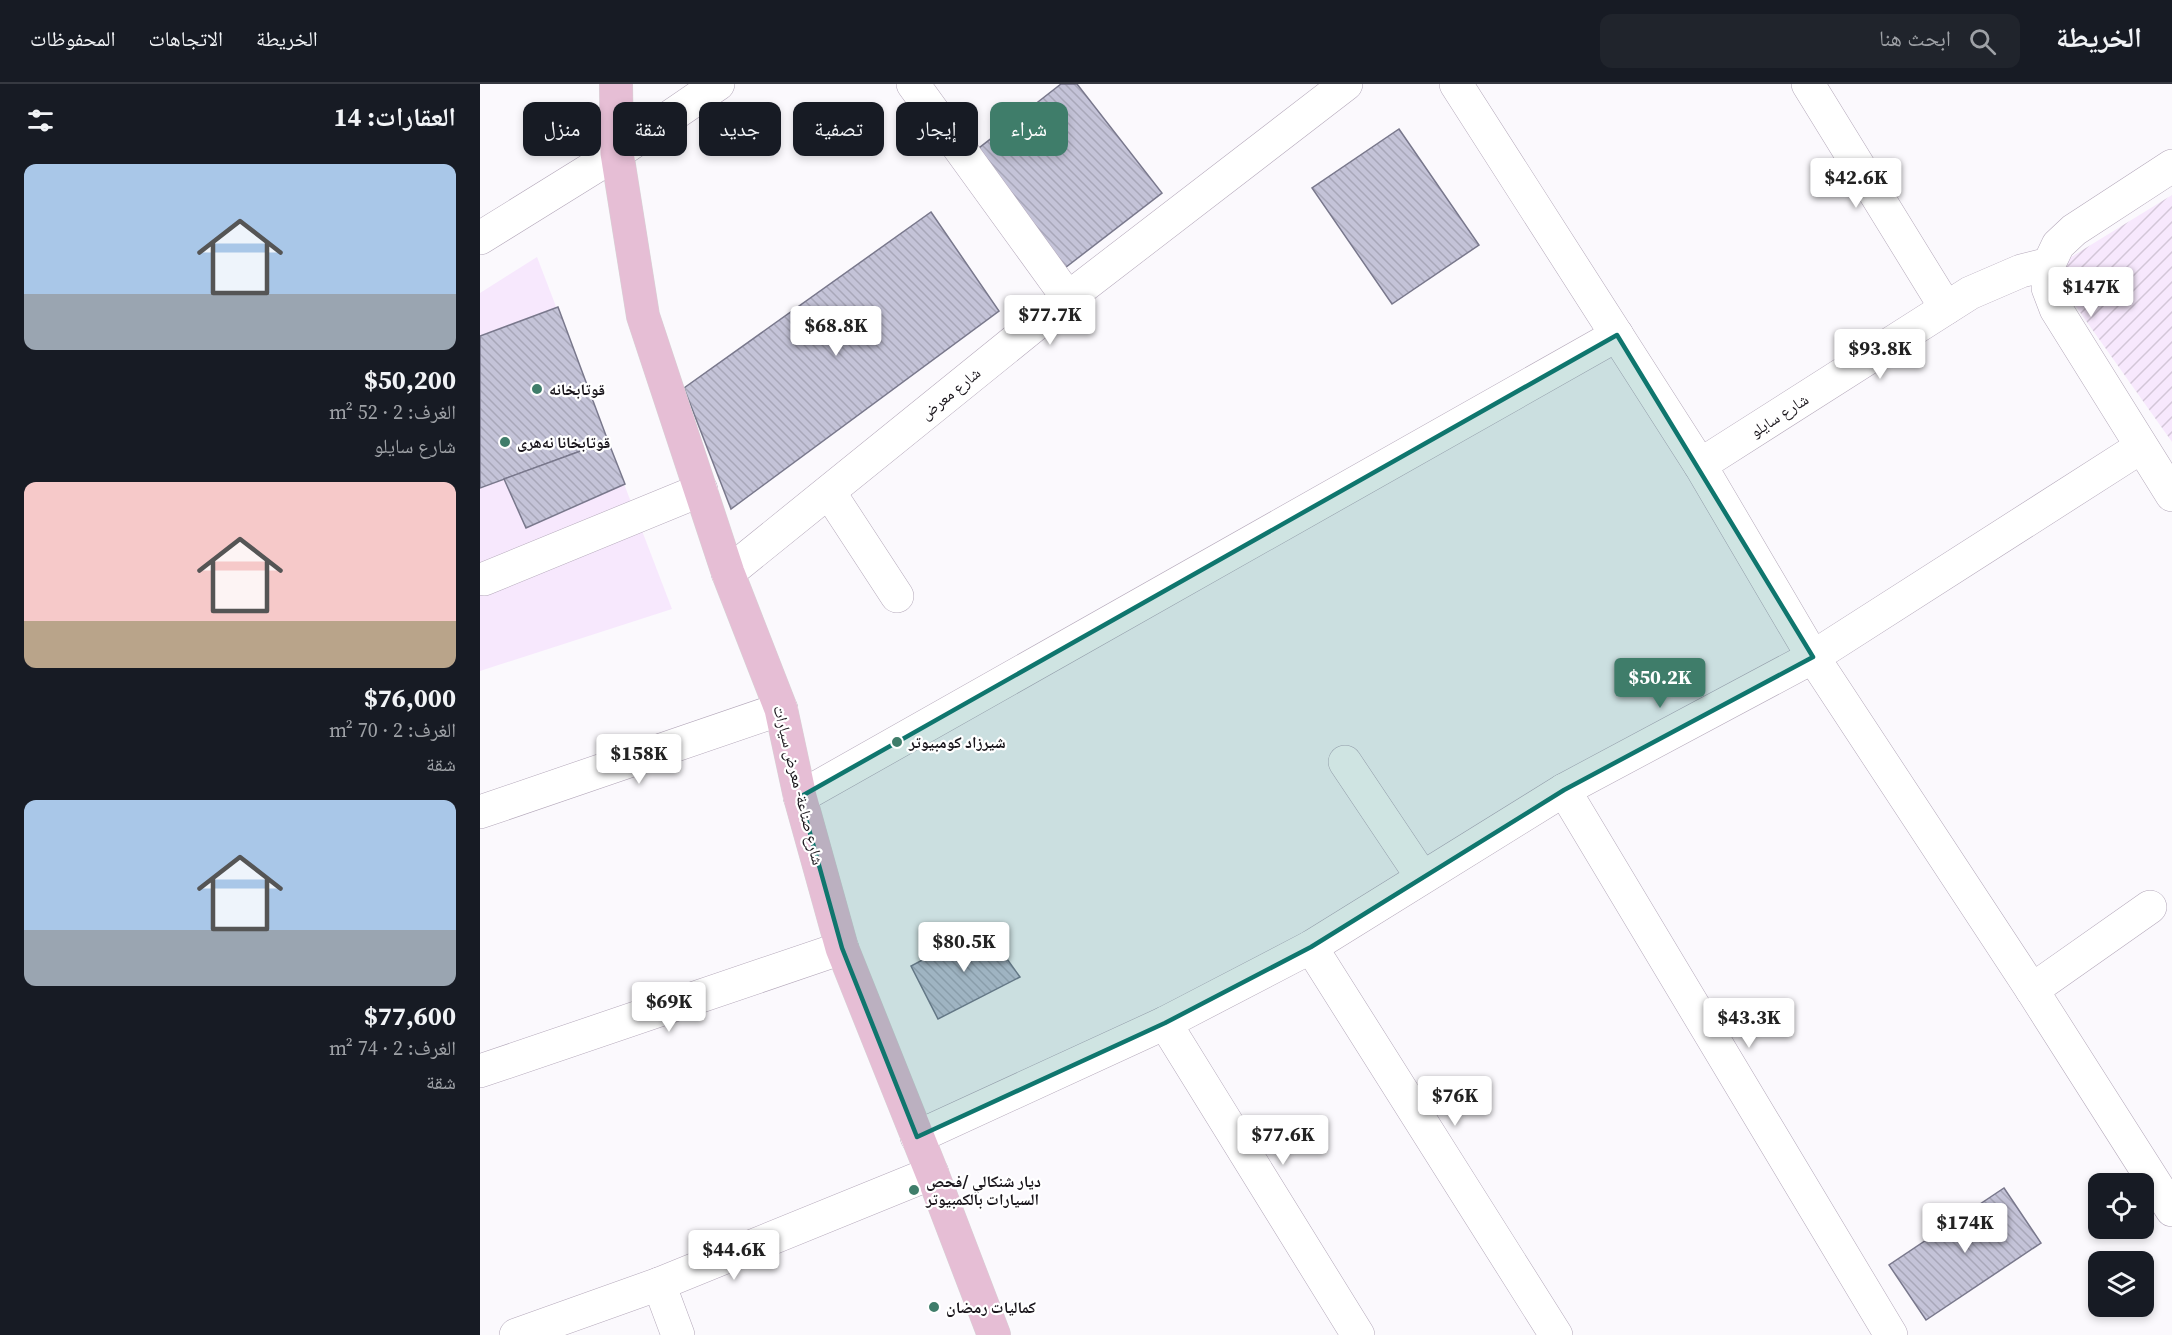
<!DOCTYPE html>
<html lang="ar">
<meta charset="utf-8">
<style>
body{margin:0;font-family:"Source Serif 4","Noto Naskh Arabic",serif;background:#20242c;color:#f1f3f6;direction:rtl;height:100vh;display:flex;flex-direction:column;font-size:22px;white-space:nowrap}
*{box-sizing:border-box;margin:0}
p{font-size:20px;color:#9ea1a6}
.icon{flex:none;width:33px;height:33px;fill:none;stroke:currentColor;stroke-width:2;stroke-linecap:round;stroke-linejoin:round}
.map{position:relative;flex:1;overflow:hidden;direction:ltr}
.sheet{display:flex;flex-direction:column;background:#171b24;width:480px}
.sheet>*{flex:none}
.hud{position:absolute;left:18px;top:18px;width:570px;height:54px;direction:rtl;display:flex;gap:12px}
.controls{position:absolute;left:1608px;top:1089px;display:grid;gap:12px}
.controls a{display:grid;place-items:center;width:66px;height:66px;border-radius:12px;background:#171b24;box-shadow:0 3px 9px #0003;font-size:30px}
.price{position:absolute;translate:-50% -51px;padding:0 14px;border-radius:6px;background:#fff;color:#222;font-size:20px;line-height:39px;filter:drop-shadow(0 2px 3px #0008)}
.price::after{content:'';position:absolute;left:50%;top:36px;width:18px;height:14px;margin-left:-9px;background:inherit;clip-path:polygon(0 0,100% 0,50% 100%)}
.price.selected{background:#3f7d6a;color:#fff}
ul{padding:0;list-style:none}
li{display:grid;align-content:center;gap:12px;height:318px;padding:0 24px}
li span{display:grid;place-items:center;height:186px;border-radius:12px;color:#555}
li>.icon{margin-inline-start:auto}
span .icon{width:108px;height:108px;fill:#fffc;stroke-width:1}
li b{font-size:26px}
h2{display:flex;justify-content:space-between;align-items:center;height:72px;padding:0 24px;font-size:26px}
.chip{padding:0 21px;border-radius:12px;background:#171b24;box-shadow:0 3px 9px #0003;font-size:21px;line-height:54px}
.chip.selected{background:#3f7d6a;color:#fff}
header{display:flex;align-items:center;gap:36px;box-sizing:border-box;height:84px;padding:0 30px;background:#171b24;border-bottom:2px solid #363941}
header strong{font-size:28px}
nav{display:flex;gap:33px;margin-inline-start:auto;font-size:21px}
.search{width:420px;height:54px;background:#20242c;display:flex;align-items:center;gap:15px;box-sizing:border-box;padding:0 21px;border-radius:12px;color:#9ea1a6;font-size:22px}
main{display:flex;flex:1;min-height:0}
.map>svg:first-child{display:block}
</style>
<header>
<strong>الخريطة</strong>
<div class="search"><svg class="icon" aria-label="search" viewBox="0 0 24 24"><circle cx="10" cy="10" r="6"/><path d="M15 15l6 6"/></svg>ابحث هنا</div>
<nav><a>الخريطة</a><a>الاتجاهات</a><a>المحفوظات</a></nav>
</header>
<main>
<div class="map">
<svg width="1692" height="1251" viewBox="0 0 1692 1251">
<defs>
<pattern id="industrial-furrows" width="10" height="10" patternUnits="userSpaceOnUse" patternTransform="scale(1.5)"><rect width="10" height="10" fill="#f7e8fd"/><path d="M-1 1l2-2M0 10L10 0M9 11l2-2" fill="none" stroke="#d3c6d8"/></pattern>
<pattern id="building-back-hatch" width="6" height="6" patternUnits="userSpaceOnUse" patternTransform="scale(1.5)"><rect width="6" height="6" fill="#c4c3d8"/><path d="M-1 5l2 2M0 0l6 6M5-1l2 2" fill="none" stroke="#a8a7b9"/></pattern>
</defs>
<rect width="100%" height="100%" fill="#fbf9fd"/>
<!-- built -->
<path fill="#f7e8fd" d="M57,173L192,525L0,587V209Z"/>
<!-- industrial -->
<path fill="url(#industrial-furrows)" d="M1692,111V358L1570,186Z"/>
<!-- building -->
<g fill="url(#building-back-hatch)" stroke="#79788c" stroke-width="1.5">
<path d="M581,0H597L682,109L581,187L490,71Z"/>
<path d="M919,45L999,161L912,220L832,104Z"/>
<path d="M451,128L519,227L251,425L204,304Z"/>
<path d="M78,223L128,357L0,404V252Z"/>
<path d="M128,357L145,400L46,444L24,395Z"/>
<path d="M504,843L540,893L458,935L431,882Z"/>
<path d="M1524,1104L1561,1159L1446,1236L1409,1181Z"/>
</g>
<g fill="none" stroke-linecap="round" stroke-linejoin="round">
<!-- minor casing -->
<g stroke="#b4a8ba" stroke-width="34">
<g id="minor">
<path d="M433,0L588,214"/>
<path d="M976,0L1220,381L1333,573L1661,363"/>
<path d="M1328,0L1466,224"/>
<path d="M1692,82L1594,146L1578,161L1569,180L1568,204L1576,225L1692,411"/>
<path d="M0,154L137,69L238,0"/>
<path d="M1220,381L1490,209L1541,187L1569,180"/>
<path d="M349,408L417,512"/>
<path d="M248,489L588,214L866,0"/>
<path d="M4,495L221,406"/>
<path d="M865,678L942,793"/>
<path d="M1084,706L1411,1251"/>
<path d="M320,713L1137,251"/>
<path d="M0,728L301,625"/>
<path d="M831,863L1076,1251"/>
<path d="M1552,906L1670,823"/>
<path d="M685,939L878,1251"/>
<path d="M0,987L362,864"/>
<path d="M437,1053L685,939L831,863L1084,706L1333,573L1552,906L1692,1126"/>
<path d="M179,1200L198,1251"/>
<path d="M36,1251L179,1200L452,1089"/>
</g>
</g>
<!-- major casing -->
<g stroke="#d6d5d6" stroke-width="34">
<path id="major" d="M136,0L137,69L163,232L248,489L301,625L320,713L362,864L452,1089L514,1251"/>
</g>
<!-- minor -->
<use href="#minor" stroke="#fff" stroke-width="33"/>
<!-- major -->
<use href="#major" stroke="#e6bed5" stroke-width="33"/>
</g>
<!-- marked area -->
<path fill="#0f766e" fill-opacity="0.2" stroke="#0f766e" stroke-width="4.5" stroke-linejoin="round" d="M1137,251L1333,573L1084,706L831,863L685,939L437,1053L362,864L320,713Z"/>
<!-- markers -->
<g fill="#3f7d6a" stroke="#fff" stroke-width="2">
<circle cx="57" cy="305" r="6"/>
<circle cx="25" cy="358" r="6"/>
<circle cx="417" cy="658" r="6"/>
<circle cx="434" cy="1106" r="6"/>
<circle cx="454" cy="1223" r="6"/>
</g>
<g text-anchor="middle" stroke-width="4.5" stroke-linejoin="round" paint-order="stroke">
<!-- poi labels -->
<g font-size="16" font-weight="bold" fill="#1a161c" stroke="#fff" text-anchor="start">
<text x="69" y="311">قوتابخانه</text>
<text x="37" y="364">قوتابخانا نەهری</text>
<text x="429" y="664">شيرزاد كومبيوتر</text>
<text x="446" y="1103">ديار شنكالي /فحص<tspan x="446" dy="18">السيارات بالكمبيوتر</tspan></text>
<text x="466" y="1229">كماليات رمضان</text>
</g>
<!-- street labels -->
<g font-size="16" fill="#1a161c" stroke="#fff">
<text transform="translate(470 309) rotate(-39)" y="6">شارع معرض</text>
<text transform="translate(1299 331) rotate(-33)" y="6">شارع سايلو</text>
<text transform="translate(319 701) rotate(76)" y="6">شارع صناعة- معرض سيارات</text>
</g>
</g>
</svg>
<div class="controls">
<a><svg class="icon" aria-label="locate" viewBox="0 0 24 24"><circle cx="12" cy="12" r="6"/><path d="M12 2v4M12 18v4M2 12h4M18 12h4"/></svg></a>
<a><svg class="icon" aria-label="layers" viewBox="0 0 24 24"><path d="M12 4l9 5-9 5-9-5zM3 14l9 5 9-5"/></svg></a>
</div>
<b class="price" style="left:1376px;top:125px">$42.6K</b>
<b class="price" style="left:1611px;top:234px">$147K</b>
<b class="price" style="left:570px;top:262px">$77.7K</b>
<b class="price" style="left:356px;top:273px">$68.8K</b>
<b class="price" style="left:1400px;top:296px">$93.8K</b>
<b class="price selected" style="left:1180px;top:625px">$50.2K</b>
<b class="price" style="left:159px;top:701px">$158K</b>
<b class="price" style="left:484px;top:889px">$80.5K</b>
<b class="price" style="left:189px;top:949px">$69K</b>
<b class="price" style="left:1269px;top:965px">$43.3K</b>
<b class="price" style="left:975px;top:1043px">$76K</b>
<b class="price" style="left:803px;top:1082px">$77.6K</b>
<b class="price" style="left:1485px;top:1170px">$174K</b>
<b class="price" style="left:254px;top:1197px">$44.6K</b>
<div class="hud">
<a class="chip selected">شراء</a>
<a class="chip">إيجار</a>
<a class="chip">تصفية</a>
<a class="chip">جديد</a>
<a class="chip">شقة</a>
<a class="chip">منزل</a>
</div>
</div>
<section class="sheet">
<h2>العقارات: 14<svg class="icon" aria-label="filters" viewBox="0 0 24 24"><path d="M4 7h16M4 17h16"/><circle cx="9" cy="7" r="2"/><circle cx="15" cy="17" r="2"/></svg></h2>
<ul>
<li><span style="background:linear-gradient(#a9c7e8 70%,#9aa5b1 0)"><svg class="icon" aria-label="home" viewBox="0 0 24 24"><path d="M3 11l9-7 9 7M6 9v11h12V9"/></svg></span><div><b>$50,200</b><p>الغرف: 2 · 52 m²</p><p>شارع سايلو</p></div></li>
<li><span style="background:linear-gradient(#f6c9c9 75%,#b9a48a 0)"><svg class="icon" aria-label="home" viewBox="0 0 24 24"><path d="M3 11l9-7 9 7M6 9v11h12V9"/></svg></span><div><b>$76,000</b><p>الغرف: 2 · 70 m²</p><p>شقة</p></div></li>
<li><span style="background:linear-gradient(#a9c7e8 70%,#9aa5b1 0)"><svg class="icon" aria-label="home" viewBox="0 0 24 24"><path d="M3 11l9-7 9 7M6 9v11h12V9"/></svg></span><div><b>$77,600</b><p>الغرف: 2 · 74 m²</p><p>شقة</p></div></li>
</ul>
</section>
</main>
